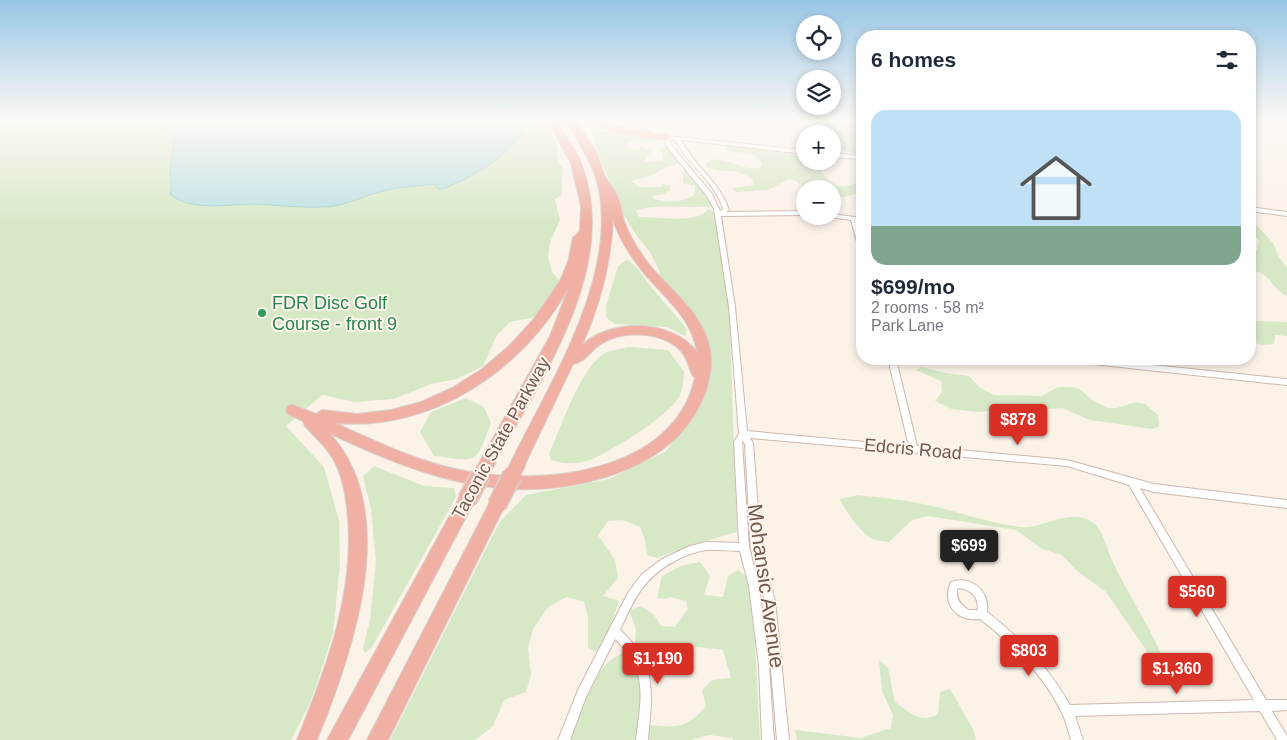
<!DOCTYPE html>
<meta charset="utf-8">
<style>
body{margin:0;font-family:Helvetica,sans-serif;background:#f6f6f7;color:#1f2937;height:100vh;display:flex;flex-direction:column;font-size:19px;white-space:nowrap}
*{box-sizing:border-box;margin:0}
p{font-size:16px;color:#747a83}
.icon{flex:none;width:28px;height:28px;fill:none;stroke:currentColor;stroke-width:2;stroke-linecap:round;stroke-linejoin:round}
.map{position:relative;flex:1;overflow:hidden}
.sheet{position:absolute;left:856px;top:30px;width:400px;height:335px;display:flex;flex-direction:column;background:#fff;border-radius:20px;box-shadow:0 2px 8px #0003}
.sheet>*{flex:none}
.buttons{position:absolute;left:796px;top:15px;display:grid;gap:10px}
.buttons a{display:grid;place-items:center;width:45px;height:45px;border-radius:50%;background:#fff;box-shadow:0 2px 8px #0003;font-size:25px}
.price{position:absolute;translate:-50% -42px;padding:0 11px;border-radius:5px;background:#d93025;color:#fff;font-size:16px;line-height:32px;filter:drop-shadow(0 1px 2px #0008)}
.price::after{content:'';position:absolute;left:50%;top:30px;width:15px;height:11px;margin-left:-8px;background:inherit;clip-path:polygon(0 0,100% 0,50% 100%)}
.price.selected{background:#222;color:#fff}
ul{padding:0;list-style:none}
li{display:grid;align-content:center;gap:10px;height:265px;padding:0 15px}
li+li{border-top:1px solid #e0e1e3}
li span{display:grid;place-items:center;height:155px;border-radius:15px;color:#555}
li>.icon{margin-inline-start:auto}
span .icon{width:90px;height:90px;fill:#fffc;stroke-width:1}
li b{font-size:21px}
h2{display:flex;justify-content:space-between;align-items:center;height:60px;padding:0 15px;font-size:21px}
.map>svg:first-child{display:block}
</style>
<div class="map">
<svg width="1287" height="740" viewBox="0 0 1287 740">
<rect width="100%" height="100%" fill="#fbf2e8"/>
<!-- green -->
<g fill="#d7e8c7">
<path d="M0,121H544L552,130L551,132C558,142 557,150 558,162L563,167C562,174 562,187 562,195L555,199L560,220L550,242L548,257L552,272L559,280L540,316L510,322L497,335L483,366L457,379L431,384L393,399L355,402L322,395L286,426L324,467L339,521L340,563L333,634L311,701L291,740H0Z"/>
<path d="M814,121H862V156L842,150L828,128Z"/>
<path d="M593,129L604,132L654,136L658,140L627,142V146C632,151 636,151 641,147L651,151L643,162L663,161V154L659,151L662,147H668L680,164L666,167L653,175L631,181L639,187H661L663,184L670,185V190L664,194L651,196L656,200C669,202 684,203 695,194V186L683,183V172L686,170L710,198L711,206C687,209 659,203 636,210L639,217C657,217 699,224 708,209L714,212L726,278L730,330L737,532L695,544L657,558L647,555L645,539L640,527L623,520L608,521L598,535L615,560L618,578L603,596L619,601L609,632L596,652L588,648V616L584,602L567,597L548,607L533,629L528,648L531,675L526,692L504,700L493,726L475,740H390L499,523L526,495L609,479L665,452L692,419L705,386L707,351L658,278L660,273L650,252L637,236L624,215L616,192L612,188L594,142Z"/>
<path d="M727,146L805,156V161H831L820,166C829,187 843,193 862,179V192L844,197L833,196L832,189H805L796,181L789,179L768,190L736,192L733,188L754,185L753,180C739,167 722,174 706,167V163C723,151 743,174 761,167L762,163L754,155L725,150Z"/>
<path d="M1250,218L1273,243L1279,257L1287,268V296C1271,289 1271,272 1250,270V252L1257,250L1259,241L1250,229Z"/>
<path d="M627,260C637,265 644,278 651,287C663,302 676,314 687,330L685,336L667,327L615,324L609,320L606,316V306L618,266Z"/>
<path d="M1250,321L1287,322V336L1275,335L1274,344C1265,345 1257,346 1250,339Z"/>
<path d="M628,347L668,350L684,372C683,379 683,389 680,395C672,414 612,451 592,459C578,465 565,464 551,460L549,454C561,428 581,366 605,353C612,350 621,349 628,347Z"/>
<path d="M922,367L945,373L969,376L979,387L994,395L1042,396L1058,387H1073L1081,390L1093,401L1109,408H1117L1136,402L1145,404L1158,415L1159,426L1153,429L1090,420L1062,408L1028,410L1010,409L978,412L952,409L935,401L942,392L941,381L916,370Z"/>
<path d="M466,398L484,407L491,423C475,466 478,461 434,456L420,432L431,412Z"/>
<path d="M374,466L424,486L454,488L456,497L372,647L365,653L363,648L370,620L376,562L371,509L363,476Z"/>
<path d="M858,495C885,498 914,501 941,508C968,515 994,524 1022,527C1044,529 1069,507 1092,522C1102,528 1107,548 1111,558C1128,596 1152,628 1166,666L1155,663L1106,592L1077,571L1062,555L1042,549L1016,530L928,516L912,520L889,542C882,541 875,541 869,537C860,531 844,509 840,499Z"/>
<path d="M700,562L710,576L704,595L723,597L728,576L738,570L750,579L754,625L760,740H733L732,738L709,735L691,740H647L650,725C677,728 688,728 706,706L702,690L712,680L731,678L723,650L675,644L665,661L646,657L635,643L636,629L629,610L641,606L654,615L661,626L675,627L688,609L686,601L670,597L665,599L657,598L662,576L681,566Z"/>
<path d="M629,651L642,680L639,740H570L571,734C584,703 594,660 629,651Z"/>
<path d="M879,660L888,668L895,702C910,713 921,724 938,714L940,692L950,689L973,729L976,740H797L795,730L861,738L891,728L893,715L882,691Z"/>
</g>
<!-- water -->
<path fill="#bee1e3" stroke="#a5d1d4" d="M150,121H527C527,129 521,135 516,141C496,164 471,177 443,189H438L435,184C417,186 397,187 379,192C361,197 342,207 323,207C301,208 278,205 255,204C230,204 190,212 170,194C172,185 170,178 170,169C171,156 176,150 173,136Z"/>
<g fill="none" stroke-linecap="round" stroke-linejoin="round">
<!-- street casing -->
<g stroke="#ccb9af" stroke-width="2">
<g id="street">
<path d="M635,121H640L667,136L805,150V154L681,140C694,166 720,182 729,210L726,212L805,211V215L721,216L735,307L747,431L909,446L888,359H896L917,446L1067,460L1154,484L1287,500V508L1154,492L1140,488L1266,700H1287V710L1272,711L1287,736V740H1277L1260,711L1075,716L1083,740H1071C1068,730 1066,720 1061,711C1043,674 1012,644 980,619C957,622 941,604 951,582C971,575 990,591 987,612C1021,638 1049,668 1070,705L1254,700L1129,485L1067,466L750,438L753,443L761,550L775,601L789,740H777L765,601L751,550L745,444L743,441L742,442L749,547L759,586L769,666L774,740H762L759,666L749,586L740,551C729,551 717,549 706,550C694,552 683,556 673,562C643,578 634,600 620,630C658,664 652,693 648,740H636C641,699 649,671 615,639L586,697L570,740H558L578,690L628,593L642,574L662,559L690,546L706,542L739,543L734,442L739,434L729,307L714,209L707,196L667,147L664,138L635,122ZM669,139L675,140C688,165 715,181 723,209L720,211L712,194L672,146ZM960,588C973,591 978,597 978,610H969C960,605 956,599 957,589Z"/>
<path d="M832,153L862,156V159L832,157Z"/>
<path d="M1250,207L1287,212V216L1250,211Z"/>
<path d="M832,214L862,218V222L858,221L862,239V251L859,249L851,220L830,217L829,216H832Z"/>
<path d="M1070,359H1096L1287,379V385L1074,362Z"/>
</g>
</g>
<!-- highway casing -->
<g stroke="#d8d0cd" stroke-width="2">
<g id="highway">
<path d="M548,121H556C564,134 576,149 581,163C621,263 543,377 495,462L490,464L485,462L482,458L550,336L570,285C525,369 432,432 335,423C375,441 416,461 460,470C539,487 674,474 695,378C688,371 689,359 681,351C662,331 623,330 601,344C591,350 584,363 573,364L524,466L519,468L514,466L511,462C550,383 619,276 598,185C592,159 577,143 567,121H575C582,131 590,141 596,152C600,161 602,172 607,180C611,186 615,190 617,196C621,204 622,213 624,221C630,238 640,253 651,267C673,292 703,314 710,349C715,379 700,413 679,435C655,459 624,473 591,481C496,505 414,473 329,433C403,512 352,654 317,740H297C327,667 357,588 347,508C345,491 341,469 330,454C323,444 313,435 305,426L303,421L288,414L286,410L288,406L293,405L316,414L322,410L357,414L391,410L421,402L452,388L482,369L509,346L533,320L560,281L568,262L573,238L580,231L581,206L571,163ZM613,219C619,239 631,257 644,273C665,298 692,318 697,352C672,319 612,318 582,345C600,305 611,264 613,219Z"/>
<path d="M583,121H597L623,128L666,134L671,137L666,140L622,134Z"/>
<path d="M467,493L473,495L475,500L348,740H327L461,495Z"/>
<path d="M497,498L503,500L505,505L388,740H367L491,500Z"/>
</g>
</g>
<!-- street -->
<use href="#street" fill="#fff" fill-rule="evenodd"/>
<!-- highway -->
<use href="#highway" fill="#f0b1a4" fill-rule="evenodd"/>
<!-- highway-bridge-far1 casing -->
<g stroke="#d8d0cd" stroke-width="16" stroke-linecap="butt">
<g id="highway-bridge-far1">
<path d="M480,476L490,458"/>
<path d="M512,476L519,462"/>
</g>
</g>
<!-- highway-bridge casing -->
<g stroke="#d8d0cd" stroke-width="21" stroke-linecap="butt">
<g id="highway-bridge">
<path d="M467,500L481,475"/>
<path d="M497,505L512,475"/>
</g>
</g>
<!-- highway-bridge-far1 -->
<use href="#highway-bridge-far1" stroke="#f0b1a4" stroke-width="14"/>
<!-- highway-bridge -->
<use href="#highway-bridge" stroke="#f0b1a4" stroke-width="18"/>
</g>
<!-- sky -->
<linearGradient id="sky" x2="0" y2="1"><stop stop-color="#97c6e6"/><stop offset="0.54" stop-color="#fdf9f5"/><stop offset="1" stop-color="#fdf9f5" stop-opacity="0"/></linearGradient>
<rect width="1287" height="224" fill="url(#sky)"/>
<!-- markers -->
<circle fill="#2e9e5b" stroke="#fef6ee" stroke-width="2" cx="262" cy="313" r="5"/>
<g text-anchor="middle" stroke-width="4" stroke-linejoin="round" paint-order="stroke">
<!-- leisure labels -->
<g font-size="18" fill="#27864d" stroke="#fef6ee" text-anchor="start">
<text x="272" y="309">FDR Disc Golf<tspan x="272" dy="21">Course - front 9</tspan></text>
</g>
<!-- street labels -->
<g font-size="18" fill="#73584e" stroke="#fef6ee">
<text transform="translate(501 438) rotate(-61)" y="6">Taconic State Parkway</text>
<text transform="translate(913 449) rotate(5)" y="6">Edcris Road</text>
</g>
<!-- near-street labels -->
<g font-size="21" fill="#73584e" stroke="#fef6ee">
<text transform="translate(766 586) rotate(82)" y="7">Mohansic Avenue</text>
</g>
</g>
</svg>
<div class="buttons">
<a><svg class="icon" aria-label="locate" viewBox="0 0 24 24"><circle cx="12" cy="12" r="6"/><path d="M12 2v4M12 18v4M2 12h4M18 12h4"/></svg></a>
<a><svg class="icon" aria-label="layers" viewBox="0 0 24 24"><path d="M12 4l9 5-9 5-9-5zM3 14l9 5 9-5"/></svg></a>
<a>+</a>
<a>−</a>
</div>
<b class="price" style="left:1018px;top:446px">$878</b>
<b class="price selected" style="left:969px;top:572px">$699</b>
<b class="price" style="left:1197px;top:618px">$560</b>
<b class="price" style="left:1029px;top:677px">$803</b>
<b class="price" style="left:658px;top:685px">$1,190</b>
<b class="price" style="left:1177px;top:695px">$1,360</b>
<section class="sheet">
<h2>6 homes<svg class="icon" aria-label="filters" viewBox="0 0 24 24"><path d="M4 7h16M4 17h16"/><circle cx="9" cy="7" r="2"/><circle cx="15" cy="17" r="2"/></svg></h2>
<ul>
<li><span style="background:linear-gradient(#bfe0f5 75%,#7fa58c 0)"><svg class="icon" aria-label="home" viewBox="0 0 24 24"><path d="M3 11l9-7 9 7M6 9v11h12V9"/></svg></span><div><b>$699/mo</b><p>2 rooms · 58 m²</p><p>Park Lane</p></div></li>
</ul>
</section>
</div>
